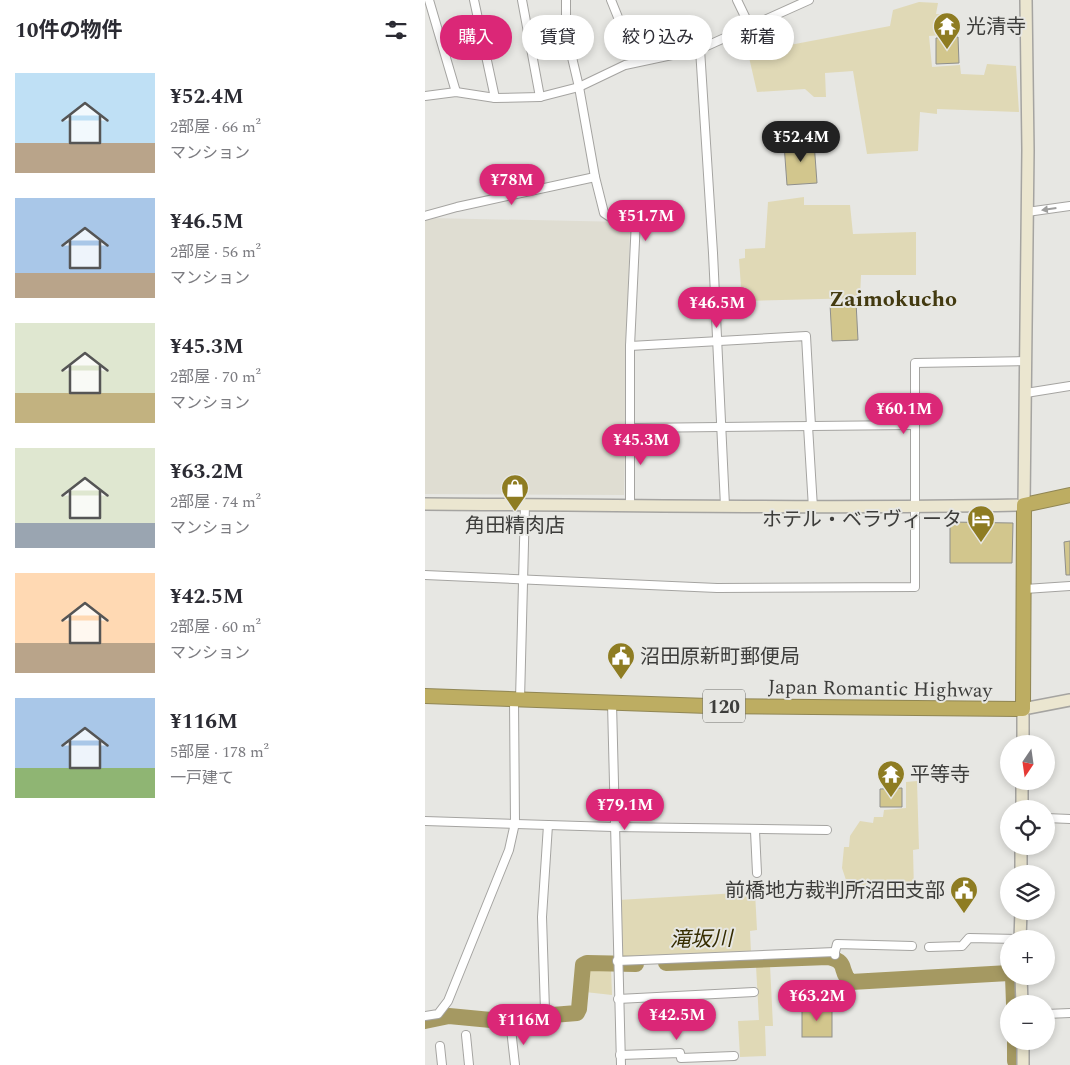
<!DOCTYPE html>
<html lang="ja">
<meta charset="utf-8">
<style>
body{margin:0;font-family:Spectral,"Noto Sans JP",serif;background:#f2f2f3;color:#2b2b33;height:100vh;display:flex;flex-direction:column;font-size:19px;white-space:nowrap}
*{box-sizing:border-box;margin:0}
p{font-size:16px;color:#7c7c81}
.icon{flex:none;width:28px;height:28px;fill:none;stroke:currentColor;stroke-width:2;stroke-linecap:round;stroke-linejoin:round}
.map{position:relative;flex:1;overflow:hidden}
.side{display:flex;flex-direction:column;background:#fff;width:425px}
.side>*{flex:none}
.guide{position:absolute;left:15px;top:15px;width:475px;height:45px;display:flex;gap:10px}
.needle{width:32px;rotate:193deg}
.controls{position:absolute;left:575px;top:735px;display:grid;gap:10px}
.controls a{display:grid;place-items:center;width:55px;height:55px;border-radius:50%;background:#fff;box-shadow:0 2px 8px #0003;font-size:25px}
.price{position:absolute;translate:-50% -42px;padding:0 11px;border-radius:18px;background:#db2777;color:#fff;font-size:16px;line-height:32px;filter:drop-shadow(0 1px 2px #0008)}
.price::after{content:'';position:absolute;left:50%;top:30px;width:15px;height:11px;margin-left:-8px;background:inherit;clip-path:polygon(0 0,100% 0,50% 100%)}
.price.active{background:#222;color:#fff}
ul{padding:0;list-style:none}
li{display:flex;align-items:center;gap:15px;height:125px;padding:0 15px}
li span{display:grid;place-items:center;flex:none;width:140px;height:100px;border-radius:0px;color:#555}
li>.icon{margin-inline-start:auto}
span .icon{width:60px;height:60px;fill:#fffc;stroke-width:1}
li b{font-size:21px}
h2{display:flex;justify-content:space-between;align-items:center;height:60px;padding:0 15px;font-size:21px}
.tag{padding:0 18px;border-radius:22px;background:#fff;box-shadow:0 2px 8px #0003;font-size:18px;line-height:45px}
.tag.active{background:#db2777;color:#fff}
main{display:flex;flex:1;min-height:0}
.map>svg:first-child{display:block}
</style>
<main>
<section class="side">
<h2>10件の物件<svg class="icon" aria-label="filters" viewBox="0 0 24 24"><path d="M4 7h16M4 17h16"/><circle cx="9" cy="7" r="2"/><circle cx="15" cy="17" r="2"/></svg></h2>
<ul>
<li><span style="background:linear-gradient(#bfe0f5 70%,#b9a48a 0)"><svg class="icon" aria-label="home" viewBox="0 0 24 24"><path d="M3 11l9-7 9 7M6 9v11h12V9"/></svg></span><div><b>¥52.4M</b><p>2部屋 · 66 m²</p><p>マンション</p></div></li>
<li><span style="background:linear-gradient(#a9c7e8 75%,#b9a48a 0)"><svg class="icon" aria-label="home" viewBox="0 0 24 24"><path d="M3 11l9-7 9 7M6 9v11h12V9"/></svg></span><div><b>¥46.5M</b><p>2部屋 · 56 m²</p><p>マンション</p></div></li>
<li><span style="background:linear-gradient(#dfe7d0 70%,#c2b280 0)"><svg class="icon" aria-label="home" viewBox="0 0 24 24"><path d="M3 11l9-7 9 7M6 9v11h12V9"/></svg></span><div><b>¥45.3M</b><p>2部屋 · 70 m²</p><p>マンション</p></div></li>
<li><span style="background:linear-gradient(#dfe7d0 75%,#9aa5b1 0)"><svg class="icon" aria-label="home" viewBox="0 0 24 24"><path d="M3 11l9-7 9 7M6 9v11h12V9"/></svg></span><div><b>¥63.2M</b><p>2部屋 · 74 m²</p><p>マンション</p></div></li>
<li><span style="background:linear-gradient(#ffd9b3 70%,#b9a48a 0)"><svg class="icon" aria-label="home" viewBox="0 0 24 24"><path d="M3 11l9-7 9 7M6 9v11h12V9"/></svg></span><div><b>¥42.5M</b><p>2部屋 · 60 m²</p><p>マンション</p></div></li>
<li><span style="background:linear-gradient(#a9c7e8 70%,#8fb573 0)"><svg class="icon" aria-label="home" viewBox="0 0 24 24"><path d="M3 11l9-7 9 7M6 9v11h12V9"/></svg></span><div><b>¥116M</b><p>5部屋 · 178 m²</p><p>一戸建て</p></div></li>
</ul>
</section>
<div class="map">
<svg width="645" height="1065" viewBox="0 0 645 1065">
<rect width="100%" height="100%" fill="#e7e7e3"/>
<!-- built -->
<path fill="#dfddd2" d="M4,218L202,222L205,226L199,495L0,494V220Z"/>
<!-- green -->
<g fill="#e0d9b6">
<path d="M494,2L513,3L511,14H520L518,35L504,36L507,67L535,65L536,74L559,75L562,64L591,66L594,112L512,109V114L495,112L493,151L442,154L428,71L400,73L401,97H389L380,89L332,92L323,53L465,26L468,10Z"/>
<path d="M379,197V205H425L428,234L491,232V275H436L435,298L320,301V287H316L314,259L320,258V249L340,248L343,202Z"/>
<path d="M492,781L494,849L488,850L489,891L424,889L417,868L419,847H424L425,836L435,821L448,823L449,817H458L459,810L481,808V782Z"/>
<path d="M330,892L332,930L325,931L326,953L272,957H194L193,900Z"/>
<path d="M345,965L348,1026H340L341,1056L315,1057L313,1021L334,1020L331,966Z"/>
<path d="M162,968H186L187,995L160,992Z"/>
</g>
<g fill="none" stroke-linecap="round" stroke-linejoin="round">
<!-- river -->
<g stroke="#a59962" stroke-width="16">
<path d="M241,963L403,957C425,962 413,972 426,982L584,973"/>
<path d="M588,976L589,1004"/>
<path d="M0,1021L24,1016L66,1020L152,1013L154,1009L158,965L162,963L211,964"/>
<path d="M590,1041V1061"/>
</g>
</g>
<!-- building -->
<g fill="#d2c68d" stroke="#8f8f8b">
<path d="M533,37L534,63L511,64V38Z"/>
<path d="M389,142L392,183L362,185L359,144Z"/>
<path d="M431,302L433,340L407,341L405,304Z"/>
<path d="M525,522L588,523L587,563H525Z"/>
<path d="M645,541V575H641L639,542Z"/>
<path d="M477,788V807H455V789Z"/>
<rect x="377" y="1006" width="30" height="31"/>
</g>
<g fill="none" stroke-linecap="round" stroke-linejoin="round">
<!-- street casing -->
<g stroke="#a5a4a1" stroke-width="10">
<g id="street">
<path d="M4,0L31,92"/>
<path d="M49,0L70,98"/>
<path d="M97,0L115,97"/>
<path d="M141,0V32L154,87L170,177L179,213L185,217L211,220L205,346V504"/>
<path d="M186,0L211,62"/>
<path d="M312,0L325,27"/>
<path d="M275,49L288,253L300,506"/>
<path d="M0,96L31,92L70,98L115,97L154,87L200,65L275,49L384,0"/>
<path d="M602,212L645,206"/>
<path d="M0,216L32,207L170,177"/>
<path d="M205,346L381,336L386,426"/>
<path d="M601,393L645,386"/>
<path d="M383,426L388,508"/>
<path d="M205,428L488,425"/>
<path d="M0,575L292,588L490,587V363L601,361"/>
<path d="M600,589L645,586"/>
<path d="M95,700L100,504"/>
<path d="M187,703L196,1065"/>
<path d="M621,818L645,819"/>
<path d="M0,821L188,827L402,830"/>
<path d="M330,831L332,873"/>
<path d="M504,947L537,946L544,938L595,939"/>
<path d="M410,952L412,944L487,946"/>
<path d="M192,961L410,952V955"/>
<path d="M193,999L329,992"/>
<path d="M120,1011L117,917L123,825"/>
<path d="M621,1014L645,1013"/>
<path d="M0,1016L13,1014L23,1001L84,850L90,823L89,700"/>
<path d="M86,1029L90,1065"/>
<path d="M41,1035L44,1065"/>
<path d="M15,1046L17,1065"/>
<path d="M195,1055L255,1053L256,1058L309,1056"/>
</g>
</g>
<!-- secondary casing -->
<g stroke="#a5a4a1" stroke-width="14">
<g id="secondary">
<path d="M0,504C200,505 399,509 599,505L603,150L601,0"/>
<path d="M598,744V709L645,700"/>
<path d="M597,809V781"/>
<path d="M596,874V846"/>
<path d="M595,939L596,911"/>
<path d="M596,976L597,1004"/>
<path d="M598,1041V1065"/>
</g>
</g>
<!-- highway casing -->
<g stroke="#908654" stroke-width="16">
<path id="highway" d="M0,696L283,706L598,709L599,505L645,495"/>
</g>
<!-- street -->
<use href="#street" stroke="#fff" stroke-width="8"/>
<!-- secondary -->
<use href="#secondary" stroke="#ebe6d0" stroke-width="11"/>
<!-- highway -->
<use href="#highway" stroke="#bdad62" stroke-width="14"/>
</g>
<!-- one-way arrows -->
<defs><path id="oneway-solid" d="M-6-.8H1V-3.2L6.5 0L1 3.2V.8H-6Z" transform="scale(1.25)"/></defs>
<use fill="#9e9e9d" href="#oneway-solid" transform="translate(624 209) rotate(172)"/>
<!-- icons -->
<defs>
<g id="temple-pin" transform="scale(1.4375)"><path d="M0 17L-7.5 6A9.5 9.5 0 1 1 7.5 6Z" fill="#8e7c22" stroke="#e7e7e3"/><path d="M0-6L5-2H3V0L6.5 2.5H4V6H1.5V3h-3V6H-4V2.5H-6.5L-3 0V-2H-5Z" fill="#fff"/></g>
<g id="shop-pin" transform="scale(1.4375)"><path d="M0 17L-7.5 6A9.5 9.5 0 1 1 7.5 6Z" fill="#8e7c22" stroke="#e7e7e3"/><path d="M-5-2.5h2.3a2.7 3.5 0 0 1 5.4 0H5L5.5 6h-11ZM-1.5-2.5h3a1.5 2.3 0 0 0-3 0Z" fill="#fff"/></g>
<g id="hotel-pin" transform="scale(1.4375)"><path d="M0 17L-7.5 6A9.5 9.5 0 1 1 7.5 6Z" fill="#8e7c22" stroke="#e7e7e3"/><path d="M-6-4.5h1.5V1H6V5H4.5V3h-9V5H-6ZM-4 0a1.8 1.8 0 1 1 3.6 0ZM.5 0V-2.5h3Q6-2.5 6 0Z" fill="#fff"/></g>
<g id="civic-pin" transform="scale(1.4375)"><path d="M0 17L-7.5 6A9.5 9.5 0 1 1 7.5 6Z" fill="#8e7c22" stroke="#e7e7e3"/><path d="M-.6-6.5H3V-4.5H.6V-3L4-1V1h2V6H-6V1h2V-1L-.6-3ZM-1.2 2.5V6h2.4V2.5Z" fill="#fff"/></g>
</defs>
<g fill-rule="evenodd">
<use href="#temple-pin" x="522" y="26"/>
<use href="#shop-pin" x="90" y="488"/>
<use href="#hotel-pin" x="556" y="519"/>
<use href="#civic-pin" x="196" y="656"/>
<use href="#temple-pin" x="466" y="774"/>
<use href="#civic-pin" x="539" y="890"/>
</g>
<g text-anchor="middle" stroke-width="4" stroke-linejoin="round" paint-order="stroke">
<!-- shield labels -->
<rect fill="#e7e7e3" stroke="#70706d" stroke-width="1" x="278" y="689.5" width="42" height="33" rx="4"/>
<g font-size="19" font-weight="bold" fill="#3d3d3b">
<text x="299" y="713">120</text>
</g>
<!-- poi labels -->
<g font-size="20" fill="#3d3d3b" stroke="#e7e7e3" text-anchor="start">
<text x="541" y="33">光清寺</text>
<text x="537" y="526" text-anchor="end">ホテル・ベラヴィータ</text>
<text x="90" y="532" text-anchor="middle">角田精肉店</text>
<text x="215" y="663">沼田原新町郵便局</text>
<text x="485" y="781">平等寺</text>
<text x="520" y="897" text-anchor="end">前橋地方裁判所沼田支部</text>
</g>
<!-- street labels -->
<g font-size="20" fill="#3d3d3b" stroke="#e7e7e3">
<text transform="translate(455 688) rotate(1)" y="7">Japan Romantic Highway</text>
</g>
<!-- water labels -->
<g font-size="21" font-style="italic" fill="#352c00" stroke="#e7e7e3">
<text transform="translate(276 939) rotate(-1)" y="7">滝坂川</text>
</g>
<!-- quarter labels -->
<g font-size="22" font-weight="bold" fill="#433a10" stroke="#e7e7e3">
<text x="468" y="306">Zaimokucho</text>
</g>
</g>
</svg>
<div class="controls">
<a><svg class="needle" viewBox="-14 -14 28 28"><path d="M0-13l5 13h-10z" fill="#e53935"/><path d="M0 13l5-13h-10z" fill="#7c7c81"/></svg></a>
<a><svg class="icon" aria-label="locate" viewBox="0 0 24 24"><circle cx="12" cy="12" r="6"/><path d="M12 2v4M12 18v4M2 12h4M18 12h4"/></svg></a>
<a><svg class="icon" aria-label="layers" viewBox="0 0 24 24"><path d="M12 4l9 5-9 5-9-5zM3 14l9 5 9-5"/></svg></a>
<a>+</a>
<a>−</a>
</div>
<b class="price active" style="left:376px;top:163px">¥52.4M</b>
<b class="price" style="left:87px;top:206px">¥78M</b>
<b class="price" style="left:221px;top:242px">¥51.7M</b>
<b class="price" style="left:292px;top:329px">¥46.5M</b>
<b class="price" style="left:479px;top:435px">¥60.1M</b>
<b class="price" style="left:216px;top:466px">¥45.3M</b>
<b class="price" style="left:200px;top:831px">¥79.1M</b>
<b class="price" style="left:392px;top:1022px">¥63.2M</b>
<b class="price" style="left:252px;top:1041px">¥42.5M</b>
<b class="price" style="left:99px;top:1046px">¥116M</b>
<div class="guide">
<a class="tag active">購入</a>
<a class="tag">賃貸</a>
<a class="tag">絞り込み</a>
<a class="tag">新着</a>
</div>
</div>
</main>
